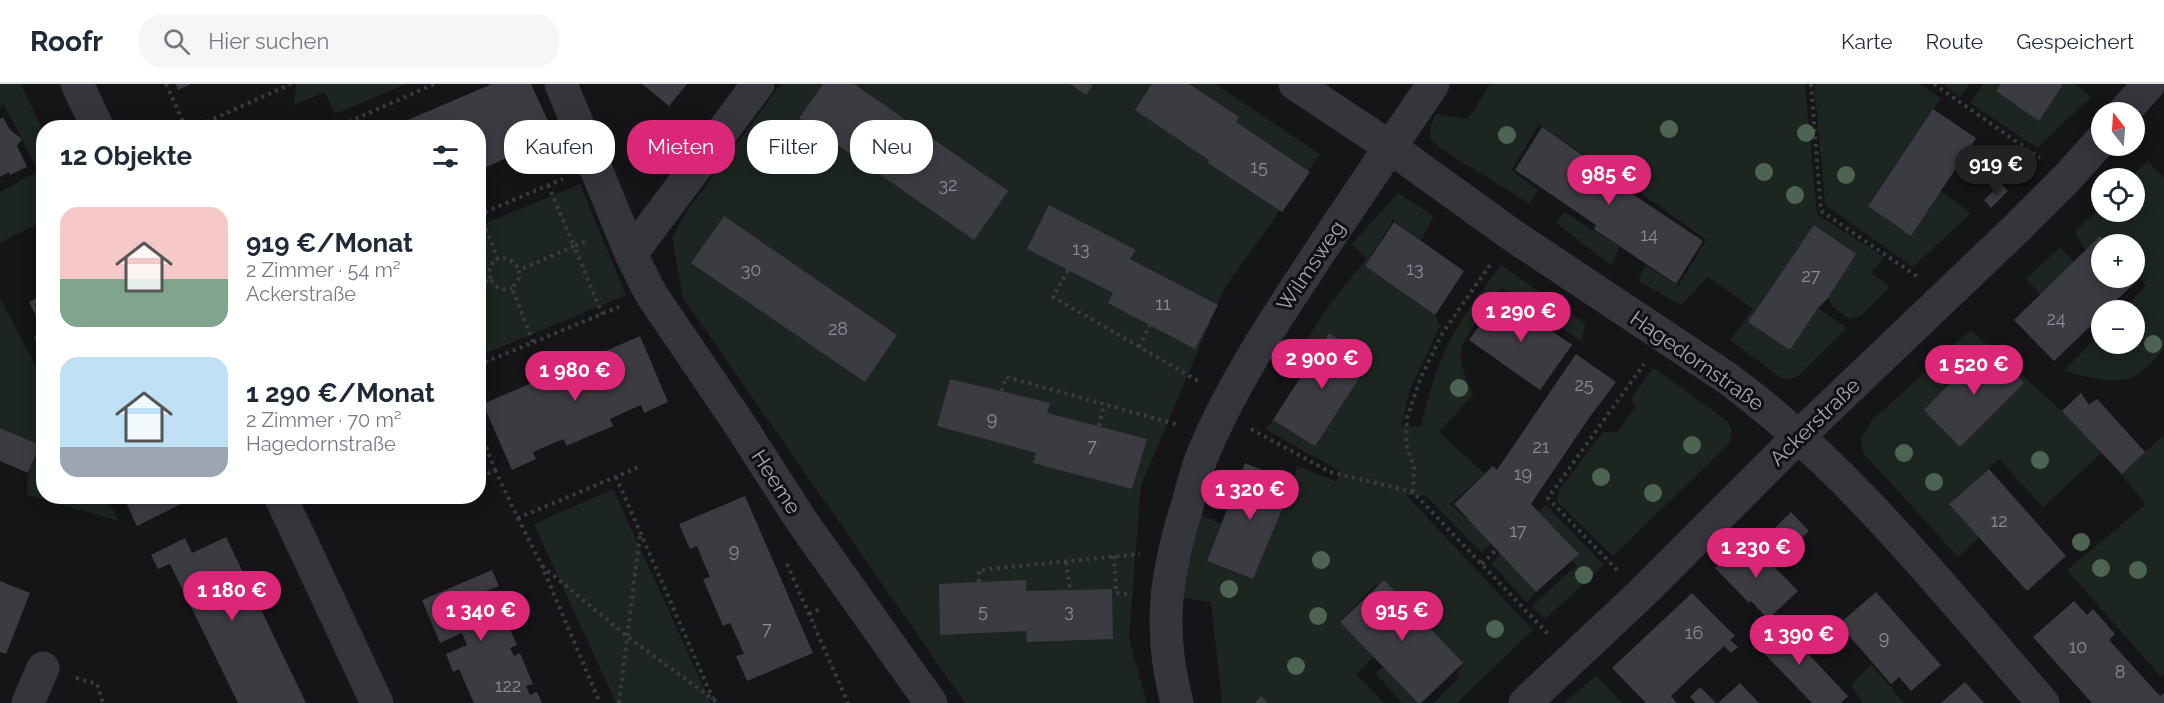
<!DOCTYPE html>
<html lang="de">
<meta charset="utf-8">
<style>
body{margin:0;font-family:Raleway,sans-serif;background:#f6f6f7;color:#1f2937;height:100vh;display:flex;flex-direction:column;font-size:22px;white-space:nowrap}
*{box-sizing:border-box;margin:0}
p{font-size:20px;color:#747a83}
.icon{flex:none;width:33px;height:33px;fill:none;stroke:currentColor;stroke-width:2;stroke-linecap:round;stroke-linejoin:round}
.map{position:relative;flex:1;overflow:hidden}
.drawer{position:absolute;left:36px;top:36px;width:450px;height:384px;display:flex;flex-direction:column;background:#fff;border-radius:24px;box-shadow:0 3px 15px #0003}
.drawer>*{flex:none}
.hud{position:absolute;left:504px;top:36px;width:570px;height:54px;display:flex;gap:12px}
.needle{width:39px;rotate:343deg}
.buttons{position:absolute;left:2091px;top:18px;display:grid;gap:12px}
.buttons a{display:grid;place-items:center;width:54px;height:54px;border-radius:50%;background:#fff;box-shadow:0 3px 15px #0003;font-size:30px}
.price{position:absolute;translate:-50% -51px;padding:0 14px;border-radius:21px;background:#db2777;color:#fff;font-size:20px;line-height:39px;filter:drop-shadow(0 2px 3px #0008)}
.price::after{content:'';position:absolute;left:50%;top:36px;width:18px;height:14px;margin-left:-9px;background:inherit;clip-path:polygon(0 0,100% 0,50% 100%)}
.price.selected{background:#222;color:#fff}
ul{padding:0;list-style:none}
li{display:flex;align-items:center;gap:18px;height:150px;padding:0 24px}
li span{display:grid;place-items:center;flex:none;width:168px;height:120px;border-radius:18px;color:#555}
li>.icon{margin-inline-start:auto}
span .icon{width:72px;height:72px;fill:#fffc;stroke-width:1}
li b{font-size:26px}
h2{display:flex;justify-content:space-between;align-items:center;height:72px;padding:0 24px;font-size:26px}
.tag{padding:0 21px;border-radius:24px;background:#fff;box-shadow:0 3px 15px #0003;font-size:21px;line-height:54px}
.tag.selected{background:#db2777;color:#fff}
header{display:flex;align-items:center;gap:36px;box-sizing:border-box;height:84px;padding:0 30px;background:#fff;border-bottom:2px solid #e0e1e3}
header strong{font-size:28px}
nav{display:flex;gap:33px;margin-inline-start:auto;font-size:21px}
.search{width:420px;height:54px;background:#f6f6f7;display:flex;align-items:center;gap:15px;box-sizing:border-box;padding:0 21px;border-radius:24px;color:#747a83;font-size:22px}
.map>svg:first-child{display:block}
</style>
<header>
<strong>Roofr</strong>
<div class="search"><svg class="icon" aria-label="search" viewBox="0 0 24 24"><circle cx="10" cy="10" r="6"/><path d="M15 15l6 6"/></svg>Hier suchen</div>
<nav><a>Karte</a><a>Route</a><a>Gespeichert</a></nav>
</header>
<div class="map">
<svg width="2164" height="619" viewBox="0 0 2164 619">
<rect width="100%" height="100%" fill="#151416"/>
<!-- green -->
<g fill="#1c251f">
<path d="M0,0H21L43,47V137L0,159V108L38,87L4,20L0,22Z"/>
<path d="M296,0H407L335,30L325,8L294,21Z"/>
<path d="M781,0H1215L1320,70L1224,205L1141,402L1129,554L1147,619H965L683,214L672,154L689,124Z"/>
<path d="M1490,0H1805L1817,130L1884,173L1871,189L1890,203L1862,231L1849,235L1833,223L1828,214L1855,170L1748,238L1790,266L1818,224L1847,244L1798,292L1790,295L1781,294L1730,256L1753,225L1708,193L1681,221L1638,197L1645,181L1678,202L1706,156L1627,99L1539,41L1511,86L1538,106L1530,120L1441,65L1430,54L1431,41L1436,30L1468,35Z"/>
<path d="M1814,0H1919L1941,14L1868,121L1911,152L1941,107L1971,129L1913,183L1825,121Z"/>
<path d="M1943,0H1970L1960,13Z"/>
<path d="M1984,0H2001L1996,7L2039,36L2063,0H2076L2091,13L2037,64L1970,19Z"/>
<path d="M2148,77L2164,94V265C2154,276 2143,290 2128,295C2112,300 2080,292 2064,287L2101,248L2102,260H2134V226H2122L2146,201L2135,189L2134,160H2108L2100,153L2086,167L2075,148L2101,122L2102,128H2134V94H2130Z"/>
<path d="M580,100L626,211L479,272V142Z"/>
<path d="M1398,109L1434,132L1421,157L1393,136L1365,182L1435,231L1440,242L1410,306L1401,342H1421C1429,308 1438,276 1456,246C1469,223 1486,202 1501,181L1586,240L1581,257L1502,204C1491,220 1462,252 1461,269C1460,284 1468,298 1473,311L1439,348L1485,390L1450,420L1493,458L1482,469L1426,412L1406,411L1533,546L1457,619H1433L1460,593L1456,589L1463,582L1378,499L1341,536L1375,571L1356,590L1384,619H1268L1261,613L1255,619H1222L1211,518L1181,514L1199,430L1221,440L1207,477L1253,495L1293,399L1297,382L1337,398L1339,387L1265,345L1273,336L1371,276L1329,249L1315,270L1301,264L1331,219L1366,175L1352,160Z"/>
<path d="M1564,128L1620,163L1611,181L1556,139Z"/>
<path d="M2060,163L2074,178L2041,211L2026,195Z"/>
<path d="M0,214L43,296L44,412L106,413L119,437L27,411L28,389L40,361L0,344Z"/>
<path d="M1971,246L2062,327L2081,309L2089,320L2097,315L2145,368L2164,351V590L2161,593L2067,486L2146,420L2102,369L2043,423L1999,375L1949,420L1979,453L1958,473L1863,369L1861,353L1873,335L1930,284L1949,300L1960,284L1947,267Z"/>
<path d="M1652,285L1657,286L1727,337C1733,346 1733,352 1728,361L1613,472L1557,418L1559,406L1603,348H1617L1636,322L1631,315Z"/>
<path d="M613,405L711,619H616L534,440Z"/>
<path d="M1546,421L1604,481L1545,535L1532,522L1577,481L1572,476L1579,470L1539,428Z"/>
<path d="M1500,469L1536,508L1527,519L1492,480Z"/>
<path d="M1871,580L1904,619H1863L1851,601Z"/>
<path d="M1383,583L1418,619H1402L1377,591V588Z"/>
<path d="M1596,591L1622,619H1564Z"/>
</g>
<!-- building -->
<g fill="#3c3b41">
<path d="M176,0H191L178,6Z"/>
<path d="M492,0H531L555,52L478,87V44H389Z"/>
<path d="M642,0H687L669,22Z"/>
<path d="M823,0H854L1008,107L974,156L799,34Z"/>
<path d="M1070,0H1093L1086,11Z"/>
<path d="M1152,0H1189L1239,33L1236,38L1310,88L1282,128L1208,79L1209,76L1135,26Z"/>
<path d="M2001,0H2063L2039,37L1996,7Z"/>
<path d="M1933,25L1976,54L1911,152L1868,122Z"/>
<path d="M3,33L10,46L22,55L17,62L27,83L10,91L9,88L0,93V35Z"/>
<path d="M1542,43L1624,100L1622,103L1703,157L1676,200L1594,145L1596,141L1515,86Z"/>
<path d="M2001,100L2008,107L1991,124L1984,116Z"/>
<path d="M1049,121L1136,166L1130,175L1218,221L1195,265L1108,219L1113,209L1027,165Z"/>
<path d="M724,132L897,251L865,298L691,179Z"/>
<path d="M1394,138L1464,187L1435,231L1365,182Z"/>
<path d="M1814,141L1856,170L1828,214L1818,224L1790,266L1748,238Z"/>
<path d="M2100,152L2108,160H2102V194H2134V188L2140,194L2106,226H2102V231L2054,277L2014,236Z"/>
<path d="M44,210V248L29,218Z"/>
<path d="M1501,212L1572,261L1540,306L1469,256Z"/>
<path d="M44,249V272L34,253Z"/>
<path d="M1329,249L1371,276L1315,362L1273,336Z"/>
<path d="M640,252L668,318L644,329L641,321L625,328L610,335L613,342L566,362L564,355L549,361L533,368L536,375L512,386L483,320Z"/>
<path d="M1988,261L2024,299L1960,363L1924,326Z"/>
<path d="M1576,270L1616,298L1589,334L1531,420L1579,470L1536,508L1454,420L1493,382L1497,386Z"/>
<path d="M950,295L1050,319L1047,329L1147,355L1132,405L1033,379L1036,369L937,342Z"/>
<path d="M2081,309L2089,321L2097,315L2145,368L2122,390L2062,327Z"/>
<path d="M0,344L40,361L28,389L0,377Z"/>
<path d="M1245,379L1293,399L1253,495L1207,477Z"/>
<path d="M1989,385L2066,472L2027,507L1949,420Z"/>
<path d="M123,412H184L187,417L137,442Z"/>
<path d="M745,412L813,569L747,597L736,572L744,570L737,554L730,539L723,542L703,495L710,493L703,477L697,462L690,465L679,440Z"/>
<path d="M1791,428L1809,447L1793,462L1775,444Z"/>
<path d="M226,453L239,480L306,619H238L170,480L158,485L151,471L185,454L192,469Z"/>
<path d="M1746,454L1798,507L1768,535L1751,517L1749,519L1715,484Z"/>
<path d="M492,486L499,502L486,507L490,516L496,514L504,531L497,534L502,546L509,543L517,561L510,564L514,572L520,569L533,600L526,602L530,611L537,608L542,619H474L459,585L453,588L446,570L467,561L462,549L440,559L422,516Z"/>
<path d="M1026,496V507L1112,505L1113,555L1027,558L1026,547L940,551L939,500Z"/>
<path d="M1384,496L1463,579L1421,619H1418L1340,538Z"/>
<path d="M0,497L30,509L6,570L0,568Z"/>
<path d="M1876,508L1941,581L1911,607L1899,593L1891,600L1839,540Z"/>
<path d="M1692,509L1735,552L1730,556L1738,563L1731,569L1724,562L1671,612L1677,619H1646L1612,584Z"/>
<path d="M2074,517L2087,531L2093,525L2115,550L2109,556L2160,612L2164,609V619H2092L2033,553Z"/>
<path d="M1776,536L1848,612L1841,619H1812L1754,559Z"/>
<path d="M1965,598L1984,619H1941Z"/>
<path d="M1740,599L1759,619H1718Z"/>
<path d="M1700,603L1716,619H1696L1690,613Z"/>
<path d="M1261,612L1268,619H1255Z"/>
</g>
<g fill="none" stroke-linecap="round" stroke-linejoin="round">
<!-- path -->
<g stroke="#3b3b43" stroke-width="4" stroke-dasharray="3 4.5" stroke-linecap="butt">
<path d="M166,0L186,44"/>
<path d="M1811,0L1821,127L1918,193"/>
<path d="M1934,0L2040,74"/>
<path d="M193,44L291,0"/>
<path d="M335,44L434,0"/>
<path d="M548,101L574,162L587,157"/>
<path d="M478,131L563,95"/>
<path d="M480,131L498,175C507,172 515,178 519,186"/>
<path d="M1068,186L1053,213L1200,298"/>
<path d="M491,195C488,185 490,180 498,175"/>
<path d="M478,200L491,195C494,204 503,207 512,204"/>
<path d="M533,258L512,204L519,194V186L574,162L602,230"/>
<path d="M1139,263L1150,241"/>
<path d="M478,281L619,223"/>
<path d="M1002,307L1006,293L1179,341"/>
<path d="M478,342L495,386L478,394"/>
<path d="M1099,342L1104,320"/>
<path d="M1251,345L1330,388L1413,408L1548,550"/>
<path d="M495,386L518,434L639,383"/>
<path d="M616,393L713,615"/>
<path d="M1413,408L1414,384L1406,360L1407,334L1421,293L1442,250L1492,178"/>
<path d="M518,434L542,482L600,619"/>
<path d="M1114,472L1116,509L1132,510"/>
<path d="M1066,478L1070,506"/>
<path d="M787,480L848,619"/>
<path d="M1482,480L1497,465"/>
<path d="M542,482L628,553L718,619"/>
<path d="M1617,486L1548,414L1644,280"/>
<path d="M979,498V486L1140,470"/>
<path d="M809,530L822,524"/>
<path d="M76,594L97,600L103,619"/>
<path d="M619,619L640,451"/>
</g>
<!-- minor -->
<g stroke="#35353c" stroke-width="33">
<path d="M77,0L98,44"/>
<path d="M561,0L631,170L651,210L740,341L801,436L931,619"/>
<path d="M1295,0L1390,63L1512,151L1727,294C1849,384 1944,506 2043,619"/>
<path d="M2124,28L2149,0"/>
<path d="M631,170L758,0"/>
<path d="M280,412L377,619"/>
<path d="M28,619L43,584"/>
<path d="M1177,619C1158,546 1165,493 1187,422C1192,405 1196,387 1203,370C1233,298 1278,231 1321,166C1358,110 1396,55 1433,0"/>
<path d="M1525,619L1641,510L1799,352L2018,143L2068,93L2102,55"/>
</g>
</g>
<!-- trees -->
<g fill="#4d6453">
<circle cx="1669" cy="45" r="9"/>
<circle cx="1806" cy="49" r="9"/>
<circle cx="1507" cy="51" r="9"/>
<circle cx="1764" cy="88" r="9"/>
<circle cx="1846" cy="91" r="9"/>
<circle cx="1795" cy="111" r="9"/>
<circle cx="2153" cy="260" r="9"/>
<circle cx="1459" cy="304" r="9"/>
<circle cx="1692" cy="361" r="9"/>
<circle cx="1904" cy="369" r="9"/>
<circle cx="2040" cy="376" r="9"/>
<circle cx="1601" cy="393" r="9"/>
<circle cx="1934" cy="398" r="9"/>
<circle cx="1653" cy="409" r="9"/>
<circle cx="2081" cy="458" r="9"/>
<circle cx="1321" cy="476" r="9"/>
<circle cx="2101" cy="484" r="9"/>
<circle cx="2138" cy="486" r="9"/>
<circle cx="1584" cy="491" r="9"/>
<circle cx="1229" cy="505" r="9"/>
<circle cx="1318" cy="532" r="9"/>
<circle cx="1495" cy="545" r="9"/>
<circle cx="1296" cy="582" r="9"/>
</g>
<g text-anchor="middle" stroke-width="6" stroke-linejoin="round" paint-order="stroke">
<!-- number labels -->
<g font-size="18" fill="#8b8c9a">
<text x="1259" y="89">15</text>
<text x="948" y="107">32</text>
<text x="1649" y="157">14</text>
<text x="1081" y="171">13</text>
<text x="1415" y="191">13</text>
<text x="751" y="192">30</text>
<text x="1811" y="198">27</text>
<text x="1163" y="226">11</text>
<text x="2056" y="241">24</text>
<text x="838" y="251">28</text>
<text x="1584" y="307">25</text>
<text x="992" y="341">9</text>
<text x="1092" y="368">7</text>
<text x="1541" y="369">21</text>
<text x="1523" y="396">19</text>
<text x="1999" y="443">12</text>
<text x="1518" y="453">17</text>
<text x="734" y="473">9</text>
<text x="983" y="533">5</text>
<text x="1069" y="533">3</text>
<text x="767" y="551">7</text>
<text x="1694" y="555">16</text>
<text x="1884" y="560">9</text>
<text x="2078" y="569">10</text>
<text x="2120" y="594">8</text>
<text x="508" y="608">122</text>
</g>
<!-- street labels -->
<g font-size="21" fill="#a5a7b8" stroke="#100f11">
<text transform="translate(1311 182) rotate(-56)" y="7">Wilmsweg</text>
<text transform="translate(1697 277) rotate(35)" y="7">Hagedornstraße</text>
<text transform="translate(1815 338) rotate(-44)" y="7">Ackerstraße</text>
<text transform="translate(776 398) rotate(57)" y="7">Heeme</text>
</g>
</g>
</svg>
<div class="buttons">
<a><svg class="needle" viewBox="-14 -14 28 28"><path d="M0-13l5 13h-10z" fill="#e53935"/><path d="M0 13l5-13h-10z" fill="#747a83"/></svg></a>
<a><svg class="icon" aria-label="locate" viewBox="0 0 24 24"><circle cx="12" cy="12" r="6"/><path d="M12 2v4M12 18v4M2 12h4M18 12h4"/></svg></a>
<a>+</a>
<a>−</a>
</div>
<b class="price selected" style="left:1996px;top:112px">919 €</b>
<b class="price" style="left:1609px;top:122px">985 €</b>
<b class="price" style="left:1521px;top:259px">1 290 €</b>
<b class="price" style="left:1322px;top:306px">2 900 €</b>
<b class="price" style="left:1974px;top:312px">1 520 €</b>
<b class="price" style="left:575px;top:318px">1 980 €</b>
<b class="price" style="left:1250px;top:437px">1 320 €</b>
<b class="price" style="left:1756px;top:495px">1 230 €</b>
<b class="price" style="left:232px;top:538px">1 180 €</b>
<b class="price" style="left:481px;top:558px">1 340 €</b>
<b class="price" style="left:1402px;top:558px">915 €</b>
<b class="price" style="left:1799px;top:582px">1 390 €</b>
<div class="hud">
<a class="tag">Kaufen</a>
<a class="tag selected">Mieten</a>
<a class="tag">Filter</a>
<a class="tag">Neu</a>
</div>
<section class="drawer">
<h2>12 Objekte<svg class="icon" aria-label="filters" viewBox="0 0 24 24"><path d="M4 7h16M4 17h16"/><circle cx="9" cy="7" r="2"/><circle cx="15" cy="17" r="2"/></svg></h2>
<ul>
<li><span style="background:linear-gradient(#f6c9c9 60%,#7fa58c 0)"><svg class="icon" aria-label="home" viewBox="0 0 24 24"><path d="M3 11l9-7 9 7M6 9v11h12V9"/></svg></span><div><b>919 €/Monat</b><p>2 Zimmer · 54 m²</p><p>Ackerstraße</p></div></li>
<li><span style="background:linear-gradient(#bfe0f5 75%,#9aa5b1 0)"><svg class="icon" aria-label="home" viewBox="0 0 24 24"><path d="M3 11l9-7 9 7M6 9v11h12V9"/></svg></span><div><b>1 290 €/Monat</b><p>2 Zimmer · 70 m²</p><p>Hagedornstraße</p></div></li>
</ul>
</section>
</div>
